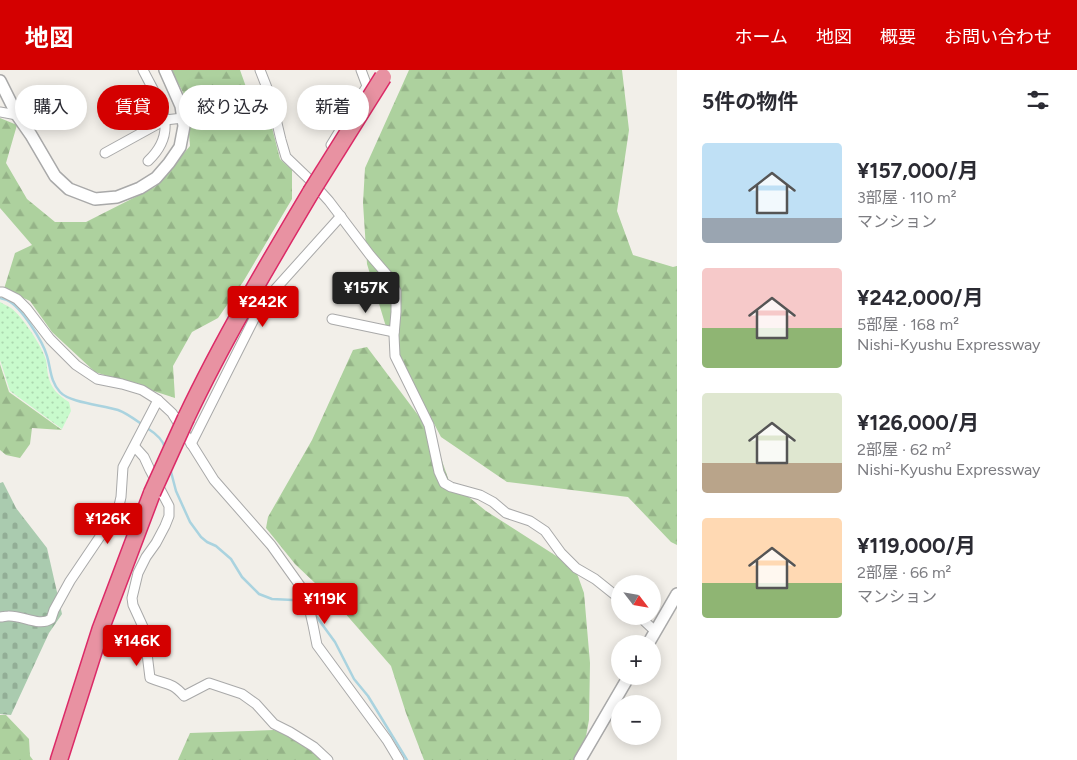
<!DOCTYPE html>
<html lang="ja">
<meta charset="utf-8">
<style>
body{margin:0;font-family:Figtree,"Noto Sans JP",sans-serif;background:#f2f2f3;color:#2b2b33;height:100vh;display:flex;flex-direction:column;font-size:19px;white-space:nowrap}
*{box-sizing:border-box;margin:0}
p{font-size:16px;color:#7c7c81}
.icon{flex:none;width:28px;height:28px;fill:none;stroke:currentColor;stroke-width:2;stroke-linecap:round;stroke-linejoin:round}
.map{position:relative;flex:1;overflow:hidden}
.details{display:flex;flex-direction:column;background:#fff;width:400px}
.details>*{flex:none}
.top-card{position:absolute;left:15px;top:15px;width:475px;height:45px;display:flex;gap:10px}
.needle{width:32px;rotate:121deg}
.tools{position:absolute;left:611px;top:505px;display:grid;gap:10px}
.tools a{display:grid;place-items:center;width:50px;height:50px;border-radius:50%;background:#fff;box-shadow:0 2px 12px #0003;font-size:25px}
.price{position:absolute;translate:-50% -42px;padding:0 11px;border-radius:5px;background:#d40000;color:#fff;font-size:16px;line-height:32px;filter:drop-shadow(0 1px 2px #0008)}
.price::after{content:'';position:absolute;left:50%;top:30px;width:15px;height:11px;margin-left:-8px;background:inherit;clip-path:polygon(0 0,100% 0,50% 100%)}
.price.active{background:#222;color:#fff}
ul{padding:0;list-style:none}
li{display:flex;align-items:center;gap:15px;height:125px;padding:0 25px}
li span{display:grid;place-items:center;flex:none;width:140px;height:100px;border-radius:5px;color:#555}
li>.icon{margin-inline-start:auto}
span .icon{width:60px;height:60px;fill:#fffc;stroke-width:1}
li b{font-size:21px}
h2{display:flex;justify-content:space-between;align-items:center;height:60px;padding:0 25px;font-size:21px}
.chip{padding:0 18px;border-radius:22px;background:#fff;box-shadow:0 2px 12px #0003;font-size:18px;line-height:45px}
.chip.active{background:#d40000;color:#fff}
header{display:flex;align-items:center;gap:30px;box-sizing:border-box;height:70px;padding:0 25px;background:#d40000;color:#fff}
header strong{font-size:24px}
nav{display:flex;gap:28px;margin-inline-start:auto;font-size:18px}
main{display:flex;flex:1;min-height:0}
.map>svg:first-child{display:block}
</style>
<header>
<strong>地図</strong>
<nav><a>ホーム</a><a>地図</a><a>概要</a><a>お問い合わせ</a></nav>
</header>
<main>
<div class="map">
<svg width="677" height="690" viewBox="0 0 677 690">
<defs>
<pattern id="forest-firs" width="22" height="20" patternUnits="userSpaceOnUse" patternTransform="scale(1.25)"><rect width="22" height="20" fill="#add19e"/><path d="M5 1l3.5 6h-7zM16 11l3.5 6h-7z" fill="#95b388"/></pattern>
<pattern id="cemetery-stones" width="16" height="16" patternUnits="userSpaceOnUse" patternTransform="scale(1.25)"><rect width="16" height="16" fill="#aacbaf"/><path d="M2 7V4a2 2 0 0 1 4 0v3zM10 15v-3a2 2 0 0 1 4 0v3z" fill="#92ae96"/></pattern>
<pattern id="park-dots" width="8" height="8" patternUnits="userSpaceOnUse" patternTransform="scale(1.25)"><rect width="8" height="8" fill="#c8facc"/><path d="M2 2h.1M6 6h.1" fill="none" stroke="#acd6af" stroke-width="1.8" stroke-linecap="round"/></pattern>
</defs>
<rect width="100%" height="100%" fill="#f2efe9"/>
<!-- forest -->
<g fill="url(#forest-firs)">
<path d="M171,0H240L251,31L266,34L280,89L292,100V129L243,212L218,248L192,262L173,296L175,328L95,302L52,262L30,231L4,219L15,183L32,175L0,138V48L17,55L6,93L27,129L55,152H86L155,117L190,76L186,28Z"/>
<path d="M409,0H622L629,60L617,141L633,185L673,197L677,196V475L671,472L628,427L507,412L441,367L390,270L367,194L363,133L365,98Z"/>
<path d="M367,277L433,365L449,411L486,441L575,498L584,523L590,593L589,650L584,677L579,690H424L406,643L391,596L337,534L295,494L266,458L268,447L312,370L353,280Z"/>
<path d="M0,294L9,322L62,360L32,358L30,374L20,388L6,385L0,380Z"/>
<path d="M0,645H6L29,669L30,686L33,690H0Z"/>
<path d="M274,660L297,670L325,690H178L190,663Z"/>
</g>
<!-- cemetery -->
<path fill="url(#cemetery-stones)" d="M3,412L16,438L47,478L62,544L49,563L11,645L0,644V413Z"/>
<!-- park -->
<path fill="url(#park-dots)" d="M0,232C3,234 8,236 11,238C22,246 42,276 46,290C47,295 47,300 48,305C51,319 58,325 69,332L71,341L62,359L10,321L0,290Z"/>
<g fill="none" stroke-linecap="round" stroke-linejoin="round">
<!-- stream -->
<g stroke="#aad3df" stroke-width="2.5">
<path d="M0,228C2,229 5,229 7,230C21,236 43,272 47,286C51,299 50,311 60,322C70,333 103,335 118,340C129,344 138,352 147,358C155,363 163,369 165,378"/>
<path d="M170,398L176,421L185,441L190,452L201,467L207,472L216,476L231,489L242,507L259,524L272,529L293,530L306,537"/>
<path d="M313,542L335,572L354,609L368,626L407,690"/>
</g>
<!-- minor casing -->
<g stroke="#a9a9a9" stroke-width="11">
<g id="minor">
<path d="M143,0C159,32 181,60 148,91"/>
<path d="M260,0L271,28L281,70L286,87L310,110L329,131L370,185L389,207L396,221V242L394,265L395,286L429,355L439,402L444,413L451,417L480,425L493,432L506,443L530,451L545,461L561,483L576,498L595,509L620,529"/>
<path d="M0,42L17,45"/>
<path d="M18,47L54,26"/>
<path d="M331,75L367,16L361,0"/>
<path d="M105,83L165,50L183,48"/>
<path d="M0,222H3L17,229L27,239L50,269L76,295L97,309L122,314L142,320L158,330L172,343L214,410L271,475L306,524L313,555L317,575L387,670L399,690"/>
<path d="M332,249L394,262"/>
<path d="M191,374L261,235L341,146"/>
<path d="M135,377L144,387L150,400L169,436V446L165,456L156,473L146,487L138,503L132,528L133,535L144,559L150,608C166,615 171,611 184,626L209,613L242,624L256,634L274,654L290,662L314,677L328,690"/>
<path d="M639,546L655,561"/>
<path d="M0,547C3,547 5,546 8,546C22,545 39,557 51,549L54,540L70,511L118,440L121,427L123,397L158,330"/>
</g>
</g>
<!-- tertiary casing -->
<g stroke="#a9a9a9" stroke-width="14">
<g id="tertiary">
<path d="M0,11L17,45L31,65L55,106L69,119L95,129L117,127L140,118L156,108L169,93L180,77L184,56L181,36L165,0"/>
<path d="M648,574L677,524"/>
<path d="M580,690L629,606"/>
</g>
</g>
<!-- motorway casing -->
<g stroke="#dc2a67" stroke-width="19">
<g id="motorway">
<path d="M186,348C223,270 267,196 311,122"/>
<path d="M59,690L101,558L152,423"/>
</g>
</g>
<!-- minor -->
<use href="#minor" stroke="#fff" stroke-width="9"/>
<!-- tertiary -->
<use href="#tertiary" stroke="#fff" stroke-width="11"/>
<!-- motorway -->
<use href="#motorway" stroke="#e892a2" stroke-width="16"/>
<!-- motorway-bridge casing -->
<g stroke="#dc2a67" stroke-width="19" stroke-linecap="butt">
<g id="motorway-bridge">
<path d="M311,122L383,7"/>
<path d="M152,423L186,348"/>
</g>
</g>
<!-- motorway-bridge -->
<use href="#motorway-bridge" stroke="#e892a2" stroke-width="16"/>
</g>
</svg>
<div class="tools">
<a><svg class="needle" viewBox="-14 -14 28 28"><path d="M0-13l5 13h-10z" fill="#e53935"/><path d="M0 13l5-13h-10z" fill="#7c7c81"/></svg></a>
<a>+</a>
<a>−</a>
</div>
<b class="price active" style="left:366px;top:244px">¥157K</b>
<b class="price" style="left:263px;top:258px">¥242K</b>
<b class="price" style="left:108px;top:475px">¥126K</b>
<b class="price" style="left:325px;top:555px">¥119K</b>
<b class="price" style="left:137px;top:597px">¥146K</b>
<div class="top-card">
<a class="chip">購入</a>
<a class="chip active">賃貸</a>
<a class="chip">絞り込み</a>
<a class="chip">新着</a>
</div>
</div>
<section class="details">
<h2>5件の物件<svg class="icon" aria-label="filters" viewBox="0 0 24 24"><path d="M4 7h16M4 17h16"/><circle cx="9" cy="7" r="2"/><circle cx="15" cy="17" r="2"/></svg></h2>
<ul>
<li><span style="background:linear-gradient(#bfe0f5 75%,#9aa5b1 0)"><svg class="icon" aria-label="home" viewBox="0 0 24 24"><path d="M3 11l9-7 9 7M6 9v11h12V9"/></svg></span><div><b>¥157,000/月</b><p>3部屋 · 110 m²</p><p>マンション</p></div></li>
<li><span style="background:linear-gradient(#f6c9c9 60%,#8fb573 0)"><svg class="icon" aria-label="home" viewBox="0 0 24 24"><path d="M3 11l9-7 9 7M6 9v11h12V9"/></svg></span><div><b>¥242,000/月</b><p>5部屋 · 168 m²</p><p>Nishi-Kyushu Expressway</p></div></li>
<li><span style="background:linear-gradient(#dfe7d0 70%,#b9a48a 0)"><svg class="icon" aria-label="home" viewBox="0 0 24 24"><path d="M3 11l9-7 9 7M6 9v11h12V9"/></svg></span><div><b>¥126,000/月</b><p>2部屋 · 62 m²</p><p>Nishi-Kyushu Expressway</p></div></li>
<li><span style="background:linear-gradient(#ffd9b3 65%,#8fb573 0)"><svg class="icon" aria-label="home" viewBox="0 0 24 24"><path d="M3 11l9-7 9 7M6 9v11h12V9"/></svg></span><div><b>¥119,000/月</b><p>2部屋 · 66 m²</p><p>マンション</p></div></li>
</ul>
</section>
</main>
